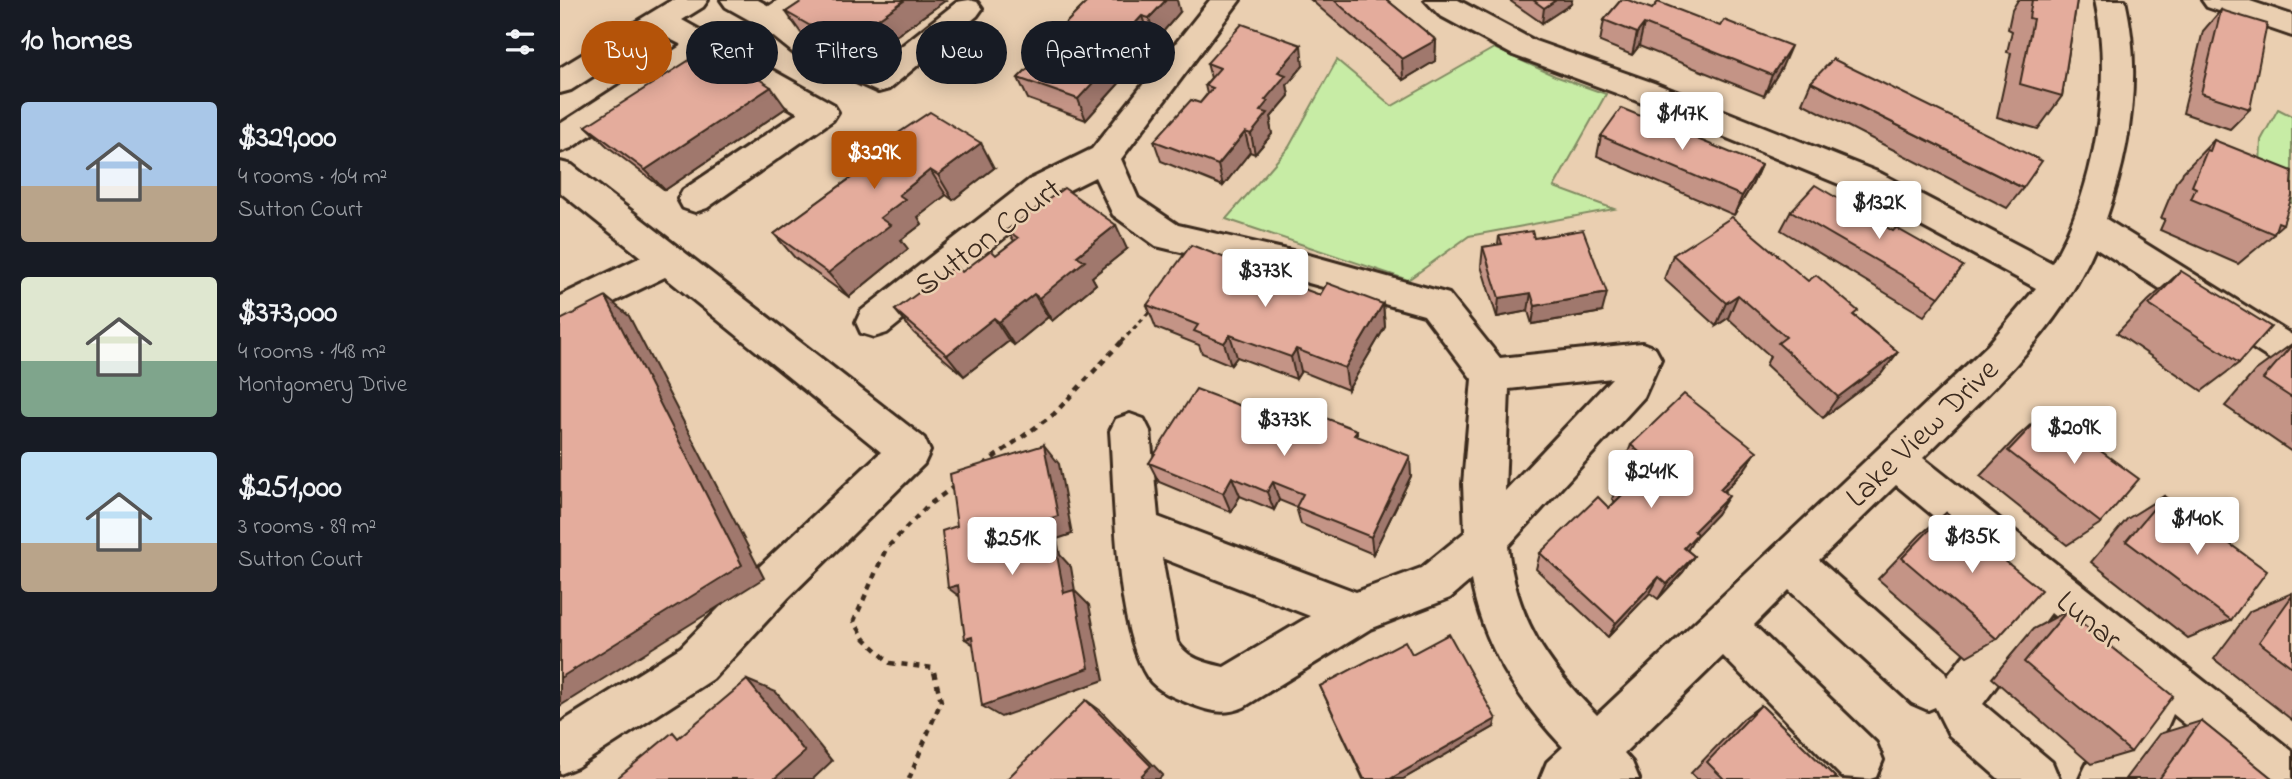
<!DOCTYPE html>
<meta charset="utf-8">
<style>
body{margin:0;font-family:"Indie Flower",sans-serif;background:#20242c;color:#f1f3f6;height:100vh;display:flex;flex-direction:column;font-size:26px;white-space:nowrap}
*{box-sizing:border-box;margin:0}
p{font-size:23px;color:#9ea1a6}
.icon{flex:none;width:38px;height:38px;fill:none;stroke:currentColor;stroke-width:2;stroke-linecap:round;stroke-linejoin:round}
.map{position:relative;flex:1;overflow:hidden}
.sheet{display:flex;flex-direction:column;background:#171b24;width:560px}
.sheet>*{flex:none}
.guide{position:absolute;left:21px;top:21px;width:665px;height:63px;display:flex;gap:14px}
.price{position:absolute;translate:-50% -60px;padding:0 16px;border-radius:7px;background:#fff;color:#222;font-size:23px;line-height:46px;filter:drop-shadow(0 2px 4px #0008)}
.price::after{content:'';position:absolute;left:50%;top:42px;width:21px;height:16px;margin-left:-10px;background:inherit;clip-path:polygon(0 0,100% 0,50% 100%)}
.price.active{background:#b45309;color:#fff}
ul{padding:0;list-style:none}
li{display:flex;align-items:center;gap:21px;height:175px;padding:0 21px}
li span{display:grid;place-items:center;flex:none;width:196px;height:140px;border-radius:7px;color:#555}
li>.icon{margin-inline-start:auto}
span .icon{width:84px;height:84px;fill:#fffc;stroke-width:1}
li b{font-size:30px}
h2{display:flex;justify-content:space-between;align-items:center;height:84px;padding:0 21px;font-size:30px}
.tag{padding:0 24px;border-radius:32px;background:#171b24;box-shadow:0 4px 18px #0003;font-size:24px;line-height:63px}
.tag.active{background:#b45309;color:#fff}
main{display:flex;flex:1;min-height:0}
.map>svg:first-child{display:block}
</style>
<main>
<section class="sheet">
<h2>10 homes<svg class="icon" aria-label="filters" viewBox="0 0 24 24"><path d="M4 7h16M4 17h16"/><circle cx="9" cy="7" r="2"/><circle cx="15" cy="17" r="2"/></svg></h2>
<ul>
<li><span style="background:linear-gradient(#a9c7e8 60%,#b9a48a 0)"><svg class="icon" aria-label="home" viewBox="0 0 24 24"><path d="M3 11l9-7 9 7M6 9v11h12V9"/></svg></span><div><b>$329,000</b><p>4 rooms · 104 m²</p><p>Sutton Court</p></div></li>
<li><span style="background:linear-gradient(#dfe7d0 60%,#7fa58c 0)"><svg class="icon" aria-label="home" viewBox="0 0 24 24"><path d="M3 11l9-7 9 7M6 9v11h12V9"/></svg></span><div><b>$373,000</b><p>4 rooms · 148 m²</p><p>Montgomery Drive</p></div></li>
<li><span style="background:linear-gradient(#bfe0f5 65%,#b9a48a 0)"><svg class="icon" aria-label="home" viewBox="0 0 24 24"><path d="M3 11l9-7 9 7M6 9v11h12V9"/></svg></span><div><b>$251,000</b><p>3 rooms · 89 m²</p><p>Sutton Court</p></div></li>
</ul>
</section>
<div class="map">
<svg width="1732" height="779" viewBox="0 0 1732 779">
<rect width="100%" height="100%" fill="#eacfb1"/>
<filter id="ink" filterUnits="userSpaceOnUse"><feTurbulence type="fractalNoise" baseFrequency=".0143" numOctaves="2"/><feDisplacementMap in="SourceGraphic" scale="14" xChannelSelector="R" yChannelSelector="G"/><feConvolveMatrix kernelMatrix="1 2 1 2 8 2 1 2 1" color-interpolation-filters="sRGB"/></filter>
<g filter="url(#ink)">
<!-- green -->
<g fill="#c7eca5" stroke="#818b62" stroke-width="2">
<path d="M934,48L995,76L1046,94L994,187L1054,209L909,236L848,280L666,219L729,147L777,60L832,106Z"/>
<path d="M1718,109L1732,116V203L1694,182L1700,167L1701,140Z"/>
</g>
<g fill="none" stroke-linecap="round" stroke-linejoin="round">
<!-- minor casing -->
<g stroke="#3b2a1e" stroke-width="6">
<g id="minor">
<path d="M112,0H148L143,7L122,20L273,104L278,112L273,120L147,208L135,212L123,208L118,199L123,190L238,113L146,58L11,148L0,152V124L122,45L100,34L11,90L0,93V68Z"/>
<path d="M161,0H198L209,6L218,0H254L249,7L229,20L257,41L315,67L397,2L409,0L417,2L422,9L417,16L329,89L318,92L236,55L200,26L166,7Z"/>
<path d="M650,0H680L561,159L578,198L618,225L745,254L889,294L940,358L1082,343L1095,348L1101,359L1084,397L948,546C956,619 987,664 1037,715L1428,345L1476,288L1296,191L1072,99L953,55L879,15L865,0H898L975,41L1094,83L1320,173L1492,263C1535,190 1553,83 1535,0H1565C1582,74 1571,148 1546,219L1732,335V370L1719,365L1535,247C1499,332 1427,394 1363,458L1732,751V779H1692L1613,714L1606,730L1573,779H1520C1530,754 1562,702 1587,692L1491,613L1423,704L1492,762L1499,779H1439L1389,735L1375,707L1368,710L1352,703L1229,590L1194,625L1316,743L1323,760L1316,777L1310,779L1282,777L1163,656L1064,753L1072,762L1079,779H980L987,762L1003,747C958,699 923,646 911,580L890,598L810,629L684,707C663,716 649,711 628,703C614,697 597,691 588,678C554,626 555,495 550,431L556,419L570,414L584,419L590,431L598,517L796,592L861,568L905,532L903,484L912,379L864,315L745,282L596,246L553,215L535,177L493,198L327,333L314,337L301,333L296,322L301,311L469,180L532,149ZM1052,378L945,491L949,389ZM1336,485L1458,586L1387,677L1384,671L1259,560ZM602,558L750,616L664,667C646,663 627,659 617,641Z"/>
<path d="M1642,0H1687L1732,15V36L1647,7Z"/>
<path d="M0,162L12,165L364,438L370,451L364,464L228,598L153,679L17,767L0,774V723L121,647L198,568L321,452L105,277L0,328V296L81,257L0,192Z"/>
</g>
</g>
<!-- path-far1 -->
<path stroke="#3b2a1e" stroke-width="3.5" stroke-dasharray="4.5 4.5" stroke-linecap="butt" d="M561,342L593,308"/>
<!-- path -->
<g stroke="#3b2a1e" stroke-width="4.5" stroke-dasharray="6 6" stroke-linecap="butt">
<path d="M423,465L494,414L563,340"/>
<path d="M349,779L381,701L373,668L330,663L305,639L294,621L326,549L367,506L396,485"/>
</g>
<!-- minor -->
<use href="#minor" fill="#eacfb1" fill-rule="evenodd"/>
</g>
<!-- wall -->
<g fill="#c49486" stroke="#3b2a1e" stroke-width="2">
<path d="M244,0H386L295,65L241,33L226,12Z"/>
<path d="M529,0L620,12L596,40L589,38L566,62L562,61L558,65L563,79L526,120L468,99L458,78L479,57L477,52Z"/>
<path d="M751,0H827L876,40L875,61L843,80Z"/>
<path d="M949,0H1012L1011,4L982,23Z"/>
<path d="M1061,0L1222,67L1204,96L1079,46L1072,55L1040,42L1044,20Z"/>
<path d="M1458,0H1517L1502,96L1478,129L1437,117L1451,53L1447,52L1452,31L1448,29L1452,10Z"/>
<path d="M1661,10L1690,109L1670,129L1623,113L1643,31Z"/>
<path d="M647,63L743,66L727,85L729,96L711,117L712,121L710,124L712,134L695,154L690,152L663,186L601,161L594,141L640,103L647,94L645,85L651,78Z"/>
<path d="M1251,82L1463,188L1447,208L1242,103Z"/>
<path d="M226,108L105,190L47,146L26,126Z"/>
<path d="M1041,136L1201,165L1192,185L1174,215L1037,156Z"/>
<path d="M1654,140L1723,224L1715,231L1714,234L1678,264L1600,230L1605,219L1601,218L1616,182L1622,175L1623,172Z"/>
<path d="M286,168H434L393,200L386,195L358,217L362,224L341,240L348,249L289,297L235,258L214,234L292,177Z"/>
<path d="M1231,211L1333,231L1403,266L1364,316L1221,230Z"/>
<path d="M447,230L567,249L532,277L536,284L492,321L488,317L454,345L449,341L404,376L354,333L335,310L402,272L436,255L454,241Z"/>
<path d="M939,236L974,238L1042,312L972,324L968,311L937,317L921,266L923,247L938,245Z"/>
<path d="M1113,255L1248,281L1295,316L1338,352L1321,374L1263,418L1206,365L1210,356L1168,318L1156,326L1104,279Z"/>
<path d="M694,269L697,281L712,287L823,304L825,327L788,390L741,371L736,379L677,357L671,365L642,353L639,345L596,328L587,305Z"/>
<path d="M1621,271L1679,363L1642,391L1557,333L1588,301Z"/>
<path d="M1732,344V452L1665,406L1695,371Z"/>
<path d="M686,408L797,430V436L851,476L813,554L741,524L736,507L719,500L714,510L680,496L671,512L599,482L589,463Z"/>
<path d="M1486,411L1541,523L1507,545L1420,476L1457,437Z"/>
<path d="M1071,445L1184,470L1164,492L1157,514L1136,536L1127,550L1134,556L1123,572L1098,599L1090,593L1048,637L976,569L980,553L1049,508L1055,502L1052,499L1059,480L1069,470L1063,465Z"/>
<path d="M1604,496L1671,620L1628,638L1531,562L1567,519Z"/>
<path d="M1386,513L1437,639L1407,656L1318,579L1360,535Z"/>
<path d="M1732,593V720L1654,659L1690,611Z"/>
<path d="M1507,611L1571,752L1531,764L1432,678L1473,629Z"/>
<path d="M852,654L934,727L843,779H803L760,686Z"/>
<path d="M1201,705L1277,779H1137L1131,773L1183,719Z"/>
<path d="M1641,721L1713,779H1565L1599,734Z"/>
</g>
<!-- shaded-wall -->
<g fill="#a0786d" stroke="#3b2a1e" stroke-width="2">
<path d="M345,0H386L295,65L282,44Z"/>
<path d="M606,0H617L620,12L596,40L589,18Z"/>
<path d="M996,0H1012L1011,4L982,23L984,8Z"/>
<path d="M582,16L589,38L566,62L559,41Z"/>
<path d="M1084,24L1079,46L1072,55L1077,33Z"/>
<path d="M555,40L562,61L558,65L563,79L526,120L518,99L542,53Z"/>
<path d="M876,40L875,61L843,80L842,59Z"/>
<path d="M741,45L743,66L727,85L729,96L711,117L712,121L710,124L712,134L695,154L691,134L700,111L718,72Z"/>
<path d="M1231,46L1222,67L1204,96L1212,75Z"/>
<path d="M211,87L226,108L105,190L85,170Z"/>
<path d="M685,132L690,152L663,186L658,165Z"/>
<path d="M421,143L434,168L393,200L378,175Z"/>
<path d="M1201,165L1192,185L1174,215L1182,196Z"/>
<path d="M370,170L386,195L358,217L362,224L341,240L348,249L289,297L268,273L320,218L339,195Z"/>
<path d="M556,225L567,249L532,277L536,284L492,321L479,298L517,256Z"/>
<path d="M694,269L700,293L688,278Z"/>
<path d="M971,293L968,311L937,317L939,298Z"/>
<path d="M1047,293L1042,312L972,324L975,306Z"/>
<path d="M474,294L488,317L454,345L439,322Z"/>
<path d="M1178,295L1168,318L1156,326L1166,303Z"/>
<path d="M46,297L69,316L204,578L0,706V678Z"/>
<path d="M823,304L825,327L788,390L785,368Z"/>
<path d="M434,318L449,341L404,376L387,355Z"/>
<path d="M670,335L677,357L671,365L664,343Z"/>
<path d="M736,349L741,371L736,379L731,357Z"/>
<path d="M1338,352L1321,374L1263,418L1278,397Z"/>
<path d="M484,445L499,464L512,534L497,539L500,555L511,567L515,591L529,605L544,680L441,717L422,706L504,593L488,553L482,521Z"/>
<path d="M1197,451L1184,470L1149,507L1160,489Z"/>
<path d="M850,456L851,476L813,554L811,537Z"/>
<path d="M672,477L680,496L671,512L663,493Z"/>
<path d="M713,482L719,500L714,510L707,492Z"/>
<path d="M1169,496L1157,514L1136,536L1127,551L1114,564L1134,531Z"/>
<path d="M1134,556L1123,572L1098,599L1107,584Z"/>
<path d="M1099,577L1090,593L1048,637L1056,623Z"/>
<path d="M398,585L408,603L388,588Z"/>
<path d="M412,637L424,652L405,639Z"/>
<path d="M187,680L216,692L272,761L253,779H214Z"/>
<path d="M526,700L541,711L603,775L599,779H584L581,776Z"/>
<path d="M936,719L934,727L843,779H830Z"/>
</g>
<!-- building -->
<g fill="#e4ac9c" stroke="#3b2a1e" stroke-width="2">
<path d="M244,0H345L282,44L226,12Z"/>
<path d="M529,0H606L589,18L582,16L559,41L555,40L542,53L556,58L518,99L458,78L482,54L477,52Z"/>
<path d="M774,0H827L876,40L842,59Z"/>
<path d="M973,0H996L984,8Z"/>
<path d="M1061,0H1068L1092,9L1098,2L1160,26L1164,20L1231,46L1212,75L1084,24L1077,33L1044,20Z"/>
<path d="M1472,0H1517L1502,96L1460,84L1473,19L1469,18Z"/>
<path d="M1661,10L1707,24L1690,109L1641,93Z"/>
<path d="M682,24L741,45L718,72L726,75L705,100L708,101L700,111L708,113L691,134L685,132L658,165L594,141L631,100L640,103L653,88L645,85L660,68L647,63Z"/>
<path d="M150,47L211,87L85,170L26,126Z"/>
<path d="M1273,59L1482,161L1463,188L1251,82Z"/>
<path d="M1061,108L1201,165L1182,196L1041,136Z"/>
<path d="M370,112L421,143L378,175L370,170L339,195L345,199L320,218L330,225L268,273L214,234L295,175L286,168Z"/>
<path d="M1654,140L1732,171L1731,184H1732V196L1723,224L1718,222L1714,234L1631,199L1636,188L1632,186L1647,150L1650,151Z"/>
<path d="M1255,185L1333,231L1336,228L1403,266L1379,297L1231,211Z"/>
<path d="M504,188L556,225L517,256L525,261L479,298L474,294L439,322L434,318L387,355L335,310L395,266L402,272L431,250L436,255L458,238L447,230Z"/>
<path d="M1172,217L1248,281L1256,275L1298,311L1293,315L1338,352L1278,397L1218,343L1226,337L1178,295L1166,303L1113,255Z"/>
<path d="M1023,230L1047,293L975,306L971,293L939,298L923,247L942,244L939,236L972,231L974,238Z"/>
<path d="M631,245L694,269L688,278L712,287L717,279L760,295L767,283L823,304L785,368L736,349L731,357L670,335L664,343L634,331L638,325L587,305Z"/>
<path d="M1621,271L1711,327L1679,363L1589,305Z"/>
<path d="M46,297L182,565L0,678V320Z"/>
<path d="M1732,345V398L1703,379Z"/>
<path d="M636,389L686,408L691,400L737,418L742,409L797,430L794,435L850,456L811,537L736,507L743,494L713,482L707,492L672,477L663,493L589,463Z"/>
<path d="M1124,394L1197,451L1160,489L1169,496L1134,531L1137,534L1124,548L1134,556L1107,584L1099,577L1056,623L980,553L1038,497L1049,508L1069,488L1059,480L1084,456L1071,445Z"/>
<path d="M1486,411L1579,479L1541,523L1448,451Z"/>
<path d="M484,445L498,516L482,521L488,553L496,550L504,593L514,590L529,668L422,706L412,637L405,639L398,585L388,588L382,531L397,526L390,474Z"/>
<path d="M1604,496L1707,571L1671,620L1566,541Z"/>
<path d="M1386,513L1481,590L1437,639L1342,558Z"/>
<path d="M1732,596V667L1699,642Z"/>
<path d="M1507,611L1613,696L1571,752L1464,662Z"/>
<path d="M889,634L936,719L830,779H804L760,686L845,641L852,654Z"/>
<path d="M187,680L245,752L214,779H56L113,732L118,738Z"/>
<path d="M526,700L591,766L581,776L584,779H447Z"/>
<path d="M1201,705L1277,779H1164L1147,762Z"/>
<path d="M1641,721L1713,779H1601L1600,778Z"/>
</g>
</g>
<g text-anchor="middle" stroke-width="5" stroke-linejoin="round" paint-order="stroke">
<!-- street labels -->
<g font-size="32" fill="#3b2a1e" stroke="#eacfb1">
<text transform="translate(427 236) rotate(-37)" y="11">Sutton Court</text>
<text transform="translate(1361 432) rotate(-44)" y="11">Lake View Drive</text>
<text transform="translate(1530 619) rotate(39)" y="11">Lunar</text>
</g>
</g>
</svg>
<b class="price" style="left:1122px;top:152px">$147K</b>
<b class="price active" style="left:314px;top:191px">$329K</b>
<b class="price" style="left:1319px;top:241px">$132K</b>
<b class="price" style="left:705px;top:309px">$373K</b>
<b class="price" style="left:724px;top:458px">$373K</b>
<b class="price" style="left:1514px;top:466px">$209K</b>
<b class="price" style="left:1091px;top:510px">$241K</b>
<b class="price" style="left:1637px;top:557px">$140K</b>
<b class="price" style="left:1412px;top:575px">$135K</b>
<b class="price" style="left:452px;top:577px">$251K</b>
<div class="guide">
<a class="tag active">Buy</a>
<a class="tag">Rent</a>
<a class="tag">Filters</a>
<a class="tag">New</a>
<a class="tag">Apartment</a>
</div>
</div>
</main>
